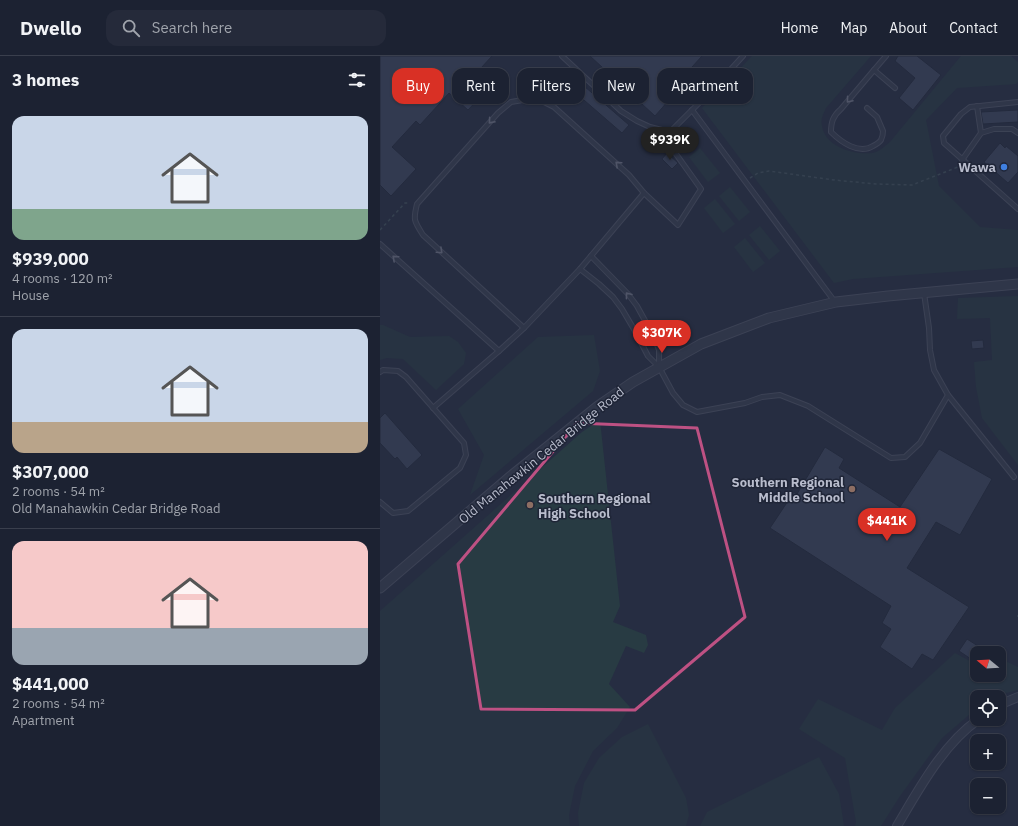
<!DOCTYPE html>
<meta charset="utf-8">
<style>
body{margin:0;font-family:"IBM Plex Sans",sans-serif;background:#252a3a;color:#f1f3f6;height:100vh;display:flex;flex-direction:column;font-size:15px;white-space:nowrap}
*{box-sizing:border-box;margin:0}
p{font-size:13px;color:#a0a4ac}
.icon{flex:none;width:22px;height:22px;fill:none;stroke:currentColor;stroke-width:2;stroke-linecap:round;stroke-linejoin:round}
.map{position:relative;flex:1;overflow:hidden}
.sheet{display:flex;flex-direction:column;background:#1c2232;width:380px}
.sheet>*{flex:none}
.top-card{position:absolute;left:12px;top:12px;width:380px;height:36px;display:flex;gap:8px}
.needle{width:26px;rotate:288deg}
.tools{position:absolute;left:590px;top:590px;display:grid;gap:8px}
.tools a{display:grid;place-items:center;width:36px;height:36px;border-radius:8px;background:#1c2232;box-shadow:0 1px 3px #0004,0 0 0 1px #3a3f4d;font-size:20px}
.price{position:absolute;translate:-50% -34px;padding:0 9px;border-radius:14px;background:#d93025;color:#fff;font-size:13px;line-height:26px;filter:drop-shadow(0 1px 2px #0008)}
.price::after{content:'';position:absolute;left:50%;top:24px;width:12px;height:9px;margin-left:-6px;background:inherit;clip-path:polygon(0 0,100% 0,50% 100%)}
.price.active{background:#222;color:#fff}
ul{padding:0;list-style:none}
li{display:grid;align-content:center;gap:8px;height:212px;padding:0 12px}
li+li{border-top:1px solid #3a3f4d}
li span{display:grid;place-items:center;height:124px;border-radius:12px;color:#555}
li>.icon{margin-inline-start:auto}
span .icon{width:72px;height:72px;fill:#fffc;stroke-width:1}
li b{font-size:17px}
h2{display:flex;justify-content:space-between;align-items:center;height:48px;padding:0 12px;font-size:17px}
.tag{padding:0 14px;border-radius:12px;background:#1c2232;box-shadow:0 1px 3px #0004,0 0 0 1px #3a3f4d;font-size:14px;line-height:36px}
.tag.active{background:#d93025;color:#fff}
header{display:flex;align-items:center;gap:24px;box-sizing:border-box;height:56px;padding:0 20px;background:#1c2232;border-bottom:1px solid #3a3f4d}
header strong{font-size:19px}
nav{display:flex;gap:22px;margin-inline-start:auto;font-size:14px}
.search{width:280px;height:36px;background:#252a3a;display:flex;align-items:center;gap:10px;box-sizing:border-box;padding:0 14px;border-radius:12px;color:#a0a4ac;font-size:15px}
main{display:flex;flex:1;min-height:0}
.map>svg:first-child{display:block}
</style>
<header>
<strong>Dwello</strong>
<div class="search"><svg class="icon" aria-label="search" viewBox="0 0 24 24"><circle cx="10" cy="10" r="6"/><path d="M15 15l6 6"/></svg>Search here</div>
<nav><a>Home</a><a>Map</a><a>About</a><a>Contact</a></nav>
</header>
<main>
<section class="sheet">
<h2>3 homes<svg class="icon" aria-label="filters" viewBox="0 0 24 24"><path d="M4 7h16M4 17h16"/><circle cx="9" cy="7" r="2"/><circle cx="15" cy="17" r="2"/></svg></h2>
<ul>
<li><span style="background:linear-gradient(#c9d6e8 75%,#7fa58c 0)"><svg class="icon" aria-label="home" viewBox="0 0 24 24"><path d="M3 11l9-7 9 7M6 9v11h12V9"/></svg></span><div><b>$939,000</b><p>4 rooms · 120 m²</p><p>House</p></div></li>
<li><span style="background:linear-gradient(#c9d6e8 75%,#b9a48a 0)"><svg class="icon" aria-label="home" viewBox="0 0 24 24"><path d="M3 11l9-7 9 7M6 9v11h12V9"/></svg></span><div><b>$307,000</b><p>2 rooms · 54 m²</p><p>Old Manahawkin Cedar Bridge Road</p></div></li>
<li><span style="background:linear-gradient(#f6c9c9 70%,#9aa5b1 0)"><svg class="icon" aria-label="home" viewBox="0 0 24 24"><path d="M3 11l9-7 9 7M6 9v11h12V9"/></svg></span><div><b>$441,000</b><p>2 rooms · 54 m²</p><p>Apartment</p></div></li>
</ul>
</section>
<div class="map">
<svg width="638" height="770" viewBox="0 0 638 770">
<rect width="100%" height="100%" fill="#262d42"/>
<!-- green -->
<g fill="#283b43">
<path d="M372,0H491L446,52C443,58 440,64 442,70C445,91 474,99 492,97C499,96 505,90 510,86L581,0H631L638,6V26L636,28L577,32L546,64L559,130L600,171L638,174V211L473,223L454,227L322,52Z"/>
<path d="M320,92L340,117L328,126L309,101Z"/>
<path d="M350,131L370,156L359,165L339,140Z"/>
<path d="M335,143L355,168L343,177L324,152Z"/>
<path d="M380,170L400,195L389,204L369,179Z"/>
<path d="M365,182L385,207L373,216L354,191Z"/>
<path d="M638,240V409L602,362L596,331L594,306L612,304L610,262L577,263L578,242Z"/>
<path d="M0,269H3L30,281L69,280L78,286L86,297L84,308L56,334L23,303L7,302L0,304Z"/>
<path d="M214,279L220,315L213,335L90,439L104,399L78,353L158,281Z"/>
<path d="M220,364L240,550L233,566L266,579L268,589L264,597L246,590L229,628L250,651L237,672L213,695L195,730L189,759L190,770H0V555L202,376Z"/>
<path d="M575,597L597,609V619H619V602L638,611V634L626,637L618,641H597V652L562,682L520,740L501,770H475L476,766L465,702L419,673L438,643L502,674L515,652Z"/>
<path d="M268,668L306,742L309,759L306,770H199L198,757L204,727L219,702L242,681Z"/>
<path d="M439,701L459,738L464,770H320L327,756Z"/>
</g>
<!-- building -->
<g fill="#424a62" stroke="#212739">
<path d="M0,0H112L101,12L115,25L88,54L69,37L40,69L36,65L12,91L36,113L11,140L0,129Z"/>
<path d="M210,0H322L292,33L296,36L275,60Z"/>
<path d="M518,0H537L561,19L533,54L519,42L535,22L515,5Z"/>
<path d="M204,30L249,69L242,77L197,38Z"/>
<path d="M638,54V66L603,68L601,56Z"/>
<path d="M620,87L625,92L626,90L638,100V116L628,127L604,106Z"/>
<path d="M287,97L298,107L292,113L282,103Z"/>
<path d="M603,284L604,292L592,293L591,285Z"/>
<path d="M5,357L42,399L27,413L17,401L15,403L0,387V362Z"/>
<path d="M445,391L464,403L459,412L520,451L559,393L612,423L580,479L556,466L527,512L589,551L553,604L542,598L532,613L500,591L511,573L502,567L511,550L390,472L414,436L417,438Z"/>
<path d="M587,583L609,597H597V607L579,595Z"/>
</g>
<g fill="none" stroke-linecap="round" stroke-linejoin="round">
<!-- service casing -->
<g stroke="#565b6c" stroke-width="6">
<g id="service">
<path d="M182,0L241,55L257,65L270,71L290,76"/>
<path d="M506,0L494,14L515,32"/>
<path d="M638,46L590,51L581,58L563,80L564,87L638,153"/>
<path d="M597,50L601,77"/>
<path d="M487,52L497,61L503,75C503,78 502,82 501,84C499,87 495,89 493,90C479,99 461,86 451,76C451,66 453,60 461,53L494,14"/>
<path d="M312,54L455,246"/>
<path d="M582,104L601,77L614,73H632L638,77"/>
<path d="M0,188L119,295"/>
<path d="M211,200L248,238L257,250L274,281L279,294V311"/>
<path d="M200,213L219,228L233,241L242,253L255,275L268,300L279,311L293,337L303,349L317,356L365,347L382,341L400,339L428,350L511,402L525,401L540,387L568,339L554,314L550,294L549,272L544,237"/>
<path d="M144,272L43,179C34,165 33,164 37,148L118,57L131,46L149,43L162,45L174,51L249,119L264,137L298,169L321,133L291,91L290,76L331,35L363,0"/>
<path d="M0,316L3,314L18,315L26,321L84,387L86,399L80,412L28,455L13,457L0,446"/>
<path d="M568,339L634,421"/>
<path d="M53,352L119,295L144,272L200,213L264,137"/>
</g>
</g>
<!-- minor casing -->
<g stroke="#565b6c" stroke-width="10">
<g id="minor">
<path d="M619,649L638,641"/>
<path d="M517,770C539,733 563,688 599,663"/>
</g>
</g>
<!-- tertiary casing -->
<g stroke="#565b6c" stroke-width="11">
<path id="tertiary" d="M0,532L131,420L218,350L253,326L321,288L389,262L456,246L508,240L638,228"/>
</g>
<!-- path -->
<g stroke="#475860" stroke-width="1.5" stroke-dasharray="3 3" stroke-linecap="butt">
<path d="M370,122L378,117L389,115L454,124L496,128L532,129L578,111L579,109"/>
<path d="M0,174L25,147H30"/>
<path d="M637,560H638"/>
</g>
<!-- service -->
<use href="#service" stroke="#3b4052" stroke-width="4"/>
<!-- minor -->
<use href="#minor" stroke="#3b4052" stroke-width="8"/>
<!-- tertiary -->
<use href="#tertiary" stroke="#3b4052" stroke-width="9"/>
</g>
<!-- one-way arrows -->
<defs><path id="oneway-chevron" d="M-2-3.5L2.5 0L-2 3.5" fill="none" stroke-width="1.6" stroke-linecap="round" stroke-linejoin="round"/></defs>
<g stroke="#808495">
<use href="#oneway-chevron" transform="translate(469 44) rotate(130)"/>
<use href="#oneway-chevron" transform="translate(111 65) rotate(131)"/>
<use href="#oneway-chevron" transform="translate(238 108) rotate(-138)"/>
<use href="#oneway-chevron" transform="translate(60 195) rotate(43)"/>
<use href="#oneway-chevron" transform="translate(15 202) rotate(-138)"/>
<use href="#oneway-chevron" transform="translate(248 239) rotate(-128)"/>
</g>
<!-- marked area -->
<path d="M0 0H638V770H0ZM197,367L317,372L365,561L255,654L101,653L78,508Z" fill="#262d42" fill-opacity=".55" fill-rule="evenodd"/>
<path fill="none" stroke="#be5183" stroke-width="3" stroke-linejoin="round" d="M197,367L317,372L365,561L255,654L101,653L78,508Z"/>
<!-- markers -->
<circle fill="#3f7fe0" stroke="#1f2537" stroke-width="1.5" cx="624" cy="111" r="4"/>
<g fill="#8d6e63" stroke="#1f2537" stroke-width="1.5">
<circle cx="472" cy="433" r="4"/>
<circle cx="150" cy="449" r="4"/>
</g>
<g text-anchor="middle" stroke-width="3" stroke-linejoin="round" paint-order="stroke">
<!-- poi labels -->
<g font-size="13" font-weight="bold" fill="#b8bccc" stroke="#1f2537" text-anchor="end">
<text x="616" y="116">Wawa</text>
<text x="464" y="431">Southern Regional<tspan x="464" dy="15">Middle School</tspan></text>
<text x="158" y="447" text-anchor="start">Southern Regional<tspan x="158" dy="15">High School</tspan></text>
</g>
<!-- street labels -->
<g font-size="13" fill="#b8bccc" stroke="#1f2537">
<text transform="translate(161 399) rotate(-39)" y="5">Old Manahawkin Cedar Bridge Road</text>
</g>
</g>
</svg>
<div class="tools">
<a><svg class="needle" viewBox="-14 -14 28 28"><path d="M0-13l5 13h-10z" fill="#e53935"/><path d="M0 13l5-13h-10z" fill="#a0a4ac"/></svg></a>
<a><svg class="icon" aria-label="locate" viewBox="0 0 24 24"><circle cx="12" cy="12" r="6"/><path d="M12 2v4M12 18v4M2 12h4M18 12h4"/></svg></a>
<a>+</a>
<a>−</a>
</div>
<b class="price active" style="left:290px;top:105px">$939K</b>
<b class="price" style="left:282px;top:298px">$307K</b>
<b class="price" style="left:507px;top:486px">$441K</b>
<div class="top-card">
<a class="tag active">Buy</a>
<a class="tag">Rent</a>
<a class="tag">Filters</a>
<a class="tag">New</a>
<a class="tag">Apartment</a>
</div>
</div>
</main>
